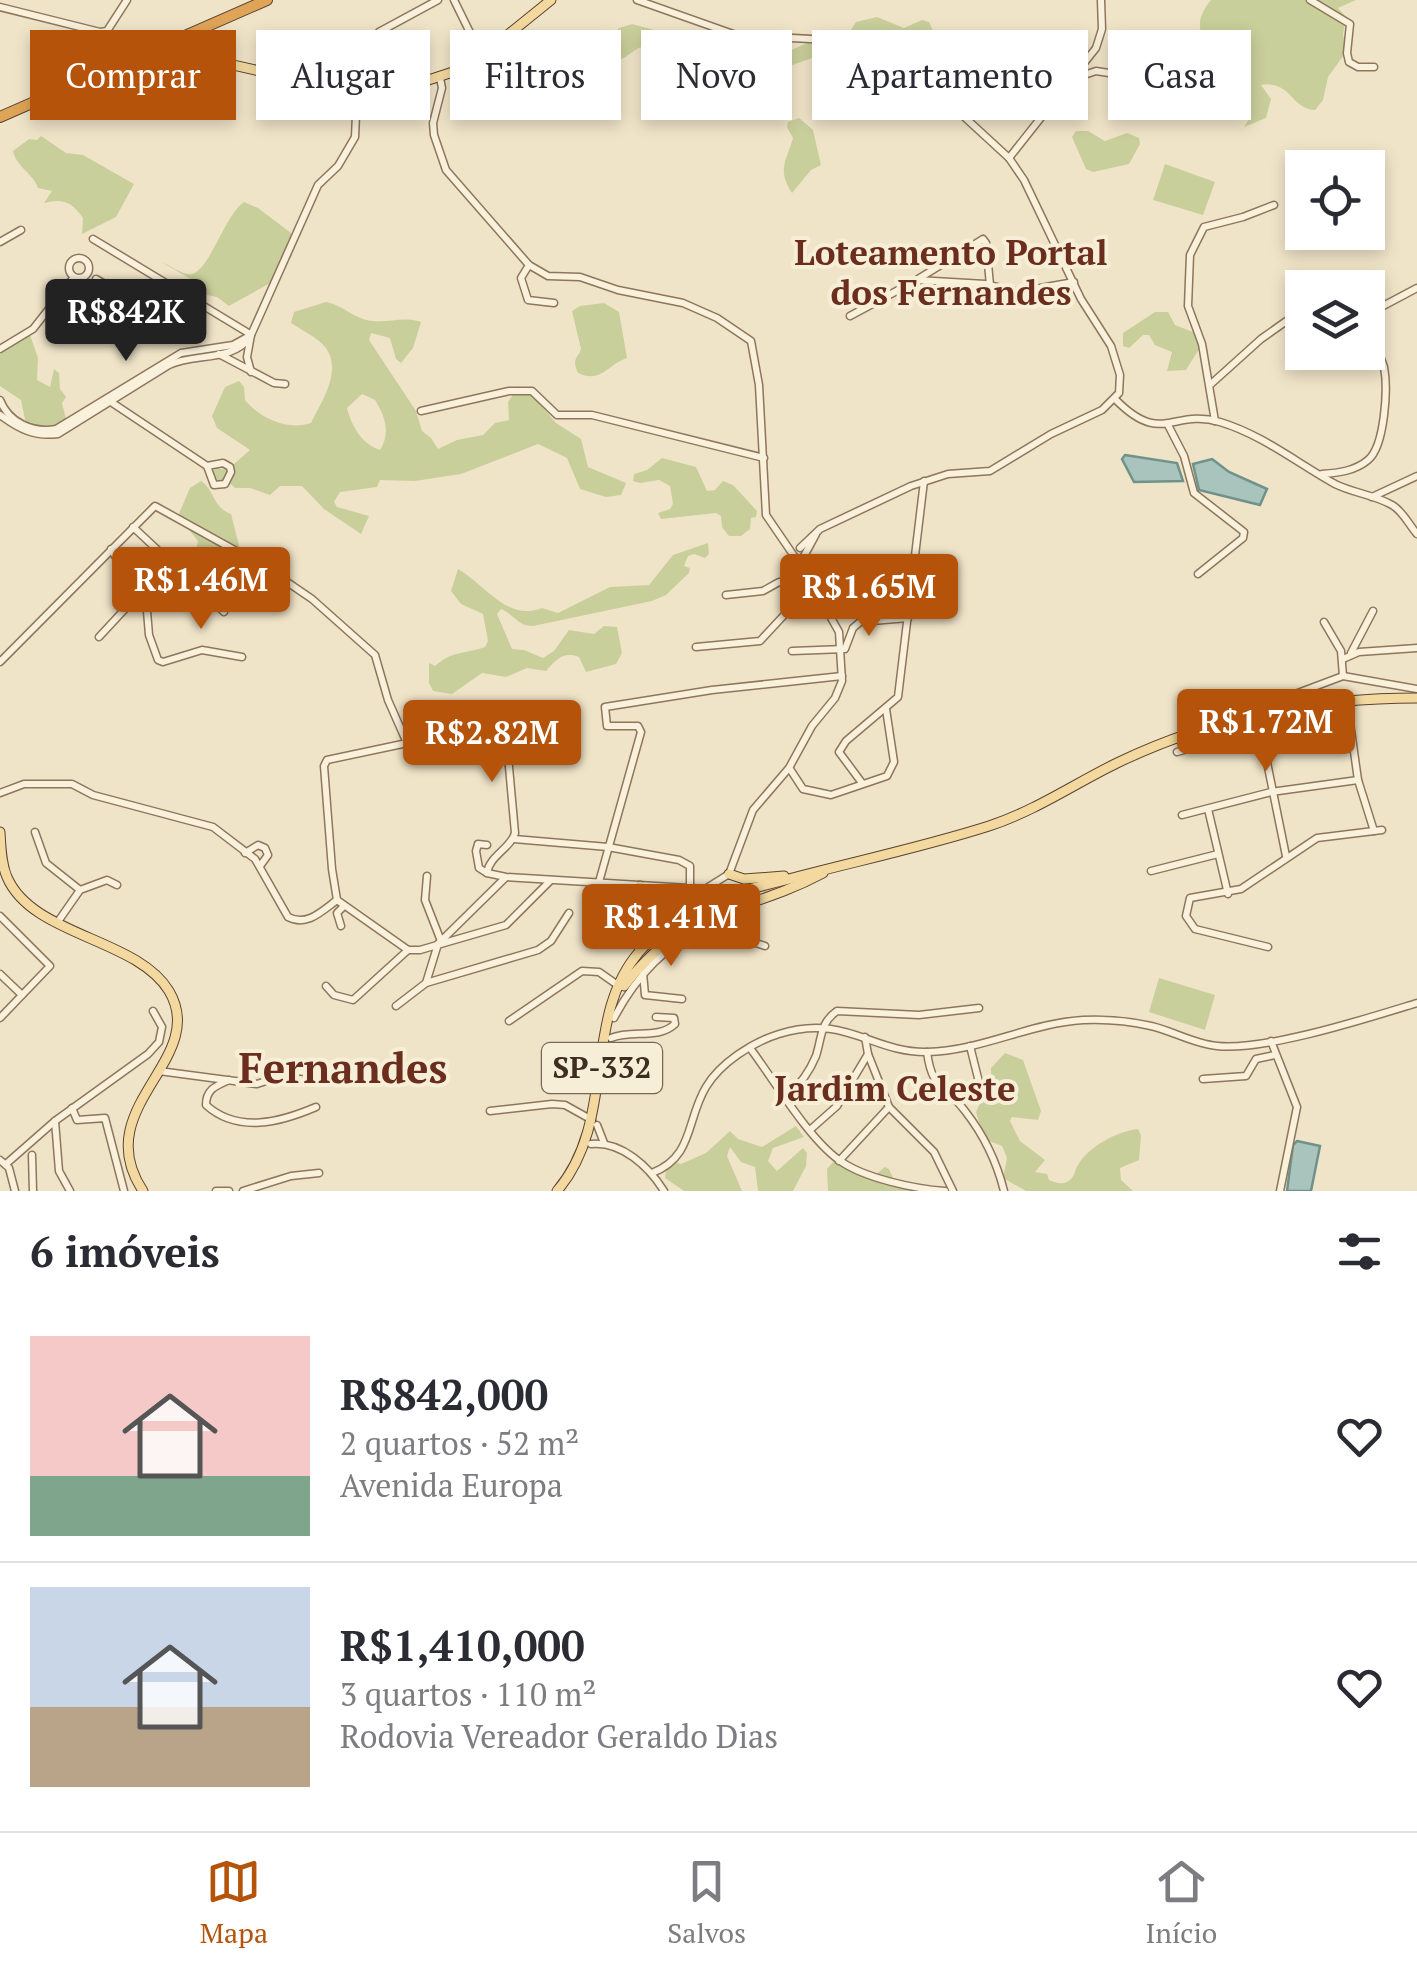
<!DOCTYPE html>
<html lang="pt">
<meta charset="utf-8">
<style>
body{margin:0;font-family:"PT Serif",serif;background:#f2f2f3;color:#2b2b33;height:100vh;display:flex;flex-direction:column;font-size:38px;white-space:nowrap}
*{box-sizing:border-box;margin:0}
p{font-size:32px;color:#7c7c81}
.icon{flex:none;width:55px;height:55px;fill:none;stroke:currentColor;stroke-width:2;stroke-linecap:round;stroke-linejoin:round}
.map{position:relative;height:1191px;overflow:hidden}
.side{display:flex;flex-direction:column;background:#fff;flex:1}
.side>*{flex:none}
.guide{position:absolute;left:30px;top:30px;width:1358px;height:90px;display:flex;gap:20px}
.tools{position:absolute;left:1285px;top:150px;display:grid;gap:20px}
.tools a{display:grid;place-items:center;width:100px;height:100px;border-radius:0px;background:#fff;box-shadow:0 5px 15px #0003;font-size:50px}
.price{position:absolute;translate:-50% -85px;padding:0 22px;border-radius:10px;background:#b45309;color:#fff;font-size:32px;line-height:65px;filter:drop-shadow(0 2px 5px #0008)}
.price::after{content:'';position:absolute;left:50%;top:60px;width:30px;height:22px;margin-left:-15px;background:inherit;clip-path:polygon(0 0,100% 0,50% 100%)}
.price.current{background:#222;color:#fff}
ul{padding:0;list-style:none}
li{display:flex;align-items:center;gap:30px;height:250px;padding:0 30px}
li+li{border-top:2px solid #e1e1e2}
li span{display:grid;place-items:center;flex:none;width:280px;height:200px;border-radius:0px;color:#555}
li>.icon{margin-inline-start:auto}
span .icon{width:120px;height:120px;fill:#fffc;stroke-width:1}
li b{font-size:42px}
h2{display:flex;justify-content:space-between;align-items:center;height:120px;padding:0 30px;font-size:42px}
.tag{padding:0 35px;border-radius:0px;background:#fff;box-shadow:0 5px 15px #0003;font-size:35px;line-height:90px}
.tag.current{background:#b45309;color:#fff}
.tab-bar{display:flex;justify-content:space-around;align-items:center;height:140px;border-top:2px solid #e1e1e2;background:#fff;font-size:28px;color:#7c7c81}
.tab-bar a{display:grid;justify-items:center;gap:5px}
.tab-bar .current{color:#b45309}
.map>svg:first-child{display:block}
</style>
<div class="map">
<svg width="1417" height="1191" viewBox="0 0 1417 1191">
<rect width="100%" height="100%" fill="#f0e4c8"/>
<!-- green -->
<g fill="#c9cf9b" fill-rule="evenodd">
<path d="M1211,0H1356L1338,8L1346,17L1343,34L1346,52L1328,77L1323,100L1315,110C1289,108 1293,81 1261,85L1271,99L1266,118L1244,127L1250,117C1236,95 1197,45 1200,22C1201,14 1206,6 1211,0Z"/>
<path d="M877,17L904,28L922,20L929,22L937,39L943,43L968,35L974,40L973,53L952,63H936L922,42L905,60L902,48L891,42L864,61L815,57L767,74L742,78L716,91L690,92L678,87C671,72 664,40 641,47C633,50 628,57 619,60L605,55L607,42L619,28L632,24L714,46L775,52H787L818,38L849,33L856,22Z"/>
<path d="M799,118L813,130L821,165L811,170L792,193C777,169 786,162 793,138L787,127L788,122Z"/>
<path d="M1076,131H1088L1105,141L1127,133L1139,138L1140,144L1129,164L1093,172L1086,169L1072,137Z"/>
<path d="M41,136L66,153L83,155L134,184L116,217L82,234L83,218C72,202 63,198 44,203L52,191L38,188C33,173 17,168 13,151L29,139L37,140Z"/>
<path d="M1165,164L1215,182L1203,215L1153,200Z"/>
<path d="M244,202L258,208L291,233L292,256L272,282L229,306L217,297L207,295C199,280 176,272 162,262C169,265 184,276 192,274C211,268 224,216 244,202Z"/>
<path d="M326,302C343,305 354,319 372,321C390,323 403,316 421,322L413,348L401,363L396,359L390,338L371,333L369,340L416,411L422,431L431,438L438,449L457,440L483,435L495,423L509,420L508,402L518,386L534,397L556,423L581,439L588,467L626,483L621,495L606,497L580,489L567,458L538,444L461,474L415,481L380,480L377,487L340,492L334,502L337,507L369,516L361,534L324,509L302,486H280L270,495L250,488H235L226,480L217,481L212,474L215,468L227,470L250,450L217,428L212,416L225,387L239,381L244,387L245,400C260,418 287,431 311,423C323,399 347,364 319,341C310,334 300,329 291,323L294,312ZM362,394L375,400C385,416 391,433 380,450C362,444 352,427 347,408Z"/>
<path d="M604,303L619,312L627,358C608,364 601,384 578,373C571,357 579,358 581,349L572,311L580,306Z"/>
<path d="M1155,312H1168L1175,325L1198,334L1201,346L1186,370L1167,371L1172,352L1155,345L1149,335H1143L1129,348L1123,346V333Z"/>
<path d="M30,335L38,358L37,380L50,387L54,369L59,373L60,389L66,397L62,403L68,427L39,434L26,424L21,400L0,386V354Z"/>
<path d="M662,458L696,467L707,491L715,490L723,481L733,485L757,511L756,517L751,518L750,529L741,536H729L722,527L721,516L716,513L661,519L658,513L670,509L673,504L670,486L659,480L640,483L633,481L634,474L647,470Z"/>
<path d="M201,481C215,490 212,507 231,514L245,569L236,578L199,560L195,555L198,541L178,516L190,488Z"/>
<path d="M708,543L709,554L705,558L694,554L688,556L684,566L690,568L689,573L666,595L652,601L533,626C518,627 514,614 501,609L497,614L512,649L524,650L543,658L554,651L569,630L594,634L604,626L617,627L622,653L616,664L586,672L579,657C563,651 556,660 546,671L527,668L506,677L482,673L452,694L433,691L429,683V663L435,666C451,651 465,654 485,647L488,641L483,614L461,604L451,591L458,569C486,585 507,622 542,608L558,613L610,587L649,585L673,555Z"/>
<path d="M1159,978L1215,995L1205,1030L1149,1012Z"/>
<path d="M1005,1053L1023,1060L1041,1111L1038,1120L1012,1117L1010,1121L1020,1141L1045,1160L1035,1172L1047,1174L1049,1180C1056,1183 1065,1186 1071,1179C1075,1175 1075,1169 1078,1165C1089,1146 1118,1131 1138,1129L1141,1135L1139,1160L1120,1168L1121,1180L1133,1191H1026L1003,1178L1007,1158L1002,1146L984,1139L976,1112L982,1099L991,1091V1068Z"/>
<path d="M796,1126L804,1137L773,1148L768,1161L777,1171L803,1148L807,1153L806,1166L793,1191H758L755,1167L741,1162L730,1147L727,1156L742,1191H684L665,1178L666,1169L674,1162L681,1164L706,1153L730,1131L738,1139L762,1147Z"/>
<path d="M833,1162L874,1176L885,1167L889,1169L897,1187L905,1186L908,1191H828L827,1169Z"/>
</g>
<!-- water -->
<g fill="#a9c4bc" stroke="#6f938a" stroke-width="2.5">
<path d="M1125,455L1177,463L1183,481L1134,482L1122,459Z"/>
<path d="M1212,459L1229,472L1267,489L1260,505L1199,490L1193,464Z"/>
<path d="M1297,1141L1320,1146L1311,1191H1287L1293,1145Z"/>
</g>
<g fill="none" stroke-linecap="round" stroke-linejoin="round">
<!-- minor casing -->
<g stroke="#8d765c" stroke-width="9">
<g id="minor">
<path d="M454,0L482,57"/>
<path d="M637,0L736,35L849,41L879,51L922,78L1009,158L1024,180L1081,299L1111,346L1120,375L1119,393L1102,410L1051,434L990,471L948,474L911,486L820,529L800,548"/>
<path d="M1310,0L1350,24L1347,53L1349,62L1358,67H1374"/>
<path d="M0,7L100,32L107,31L127,0"/>
<path d="M379,32L438,0"/>
<path d="M440,78L442,88L433,123L434,135L446,170L529,265L548,276L580,277L618,290L683,303L717,318L751,341L759,385L766,515L807,575L839,632L842,681L835,698L812,726L789,768L753,810L729,874L705,889L506,877L487,873C489,856 511,848 515,833L506,734L501,732L412,742L327,760L324,766L332,869L337,900L408,950H420L506,925L551,880"/>
<path d="M1072,79L1096,71L1128,76"/>
<path d="M1009,158L1096,48L1102,29L1101,0"/>
<path d="M93,239L250,334"/>
<path d="M0,242L21,230"/>
<circle cx="79" cy="268" r="10"/>
<path d="M529,265L521,278L528,300L554,303"/>
<path d="M96,279L155,313L160,311L174,289"/>
<path d="M918,279L983,239L986,243L990,285"/>
<path d="M1328,287V288"/>
<path d="M1368,314L1417,288"/>
<path d="M850,316L917,280L985,284L1018,292L1074,282"/>
<path d="M0,349L33,329L74,277"/>
<path d="M219,354L274,383L285,384"/>
<path d="M251,372L247,357L251,335L318,185L338,166L355,137L357,93"/>
<path d="M1211,384L1261,339L1302,310"/>
<path d="M1115,399C1162,447 1172,408 1220,422C1263,435 1297,463 1335,484C1353,493 1375,495 1392,505C1403,511 1409,525 1417,534"/>
<path d="M0,400C9,423 33,433 56,429L181,353L233,345L251,335"/>
<path d="M111,402L207,466"/>
<path d="M421,411L509,391H532L557,415H592L764,458"/>
<path d="M0,415C19,429 34,437 58,434L169,365C194,353 233,362 250,337"/>
<path d="M1215,421L1202,344L1188,306L1190,255L1204,227L1243,217L1274,205"/>
<path d="M1168,425L1184,456L1194,493L1244,532L1243,538L1198,574"/>
<path d="M223,463L230,467L231,472L225,484L214,485L207,466Z"/>
<path d="M1322,474C1338,473 1355,471 1368,460C1385,446 1388,388 1384,367C1381,356 1375,348 1368,339"/>
<path d="M1372,497L1417,476"/>
<path d="M133,527L224,612"/>
<path d="M111,549L147,611L149,635L158,660L163,662L202,650L242,657"/>
<path d="M805,555L810,576"/>
<path d="M803,558L816,534"/>
<path d="M726,595L763,591L779,582L791,583L807,575"/>
<path d="M1324,622L1341,651L1343,676"/>
<path d="M99,637L138,595L174,563"/>
<path d="M696,647L760,641L813,584"/>
<path d="M792,651L845,649L853,628L860,622L908,618"/>
<path d="M1351,653L1373,611"/>
<path d="M1343,659L1359,652L1417,648"/>
<path d="M0,662L155,506L265,567L312,599L375,655L388,700L407,743"/>
<path d="M1177,752L1258,729L1344,718L1350,723L1358,780L1374,831"/>
<path d="M790,769L803,789L831,795L887,776L894,762L886,709"/>
<path d="M862,783L839,752L846,741L898,697L924,481"/>
<path d="M0,793L24,784H72L93,795L213,827L255,859L288,917C307,927 322,911 337,900"/>
<path d="M1208,809L1228,894"/>
<path d="M1182,815L1271,792L1358,780"/>
<path d="M35,832L46,863L80,890"/>
<path d="M514,839L608,847L679,860L690,866V889"/>
<path d="M245,853L258,845L265,848L268,855L260,866"/>
<path d="M1286,856L1257,713L1274,702L1343,676L1417,689"/>
<path d="M1151,871L1218,854"/>
<path d="M487,873L479,868L476,851L478,844L487,845"/>
<path d="M427,876L425,900L441,941"/>
<path d="M599,882L641,732L638,726H607L605,707L712,690L842,676"/>
<path d="M730,906L732,914L743,924L750,941L765,946"/>
<path d="M0,916L50,966L0,1018"/>
<path d="M57,923L80,890L107,880L117,885"/>
<path d="M341,926L337,913L344,906"/>
<path d="M1268,947L1195,929L1186,916L1190,898L1241,889L1317,838L1382,830"/>
<path d="M643,973L645,995L682,999"/>
<path d="M0,974L22,995"/>
<path d="M426,983L438,944L505,878"/>
<path d="M326,986L334,995L353,1000L408,950"/>
<path d="M396,1006L426,983L538,950L551,941L569,913"/>
<path d="M614,1018C637,974 666,946 710,922"/>
<path d="M509,1021L582,971L599,972L619,986"/>
<path d="M611,1038C632,1029 658,1040 675,1024L674,1018L656,1017"/>
<path d="M1271,1041L1297,1107L1280,1191"/>
<path d="M970,1046L982,1094"/>
<path d="M750,1048C774,1080 808,1138 839,1160C863,1178 915,1189 945,1191"/>
<path d="M927,1052C932,1091 945,1084 965,1111C983,1134 997,1163 1004,1191"/>
<path d="M868,1054L889,1107L934,1152L953,1191"/>
<path d="M159,1071L257,1084L296,1071L325,1074"/>
<path d="M1203,1079L1246,1076L1256,1059L1275,1055"/>
<path d="M229,1080C216,1086 206,1089 206,1105C238,1134 281,1122 316,1107"/>
<path d="M786,1098C800,1085 809,1073 816,1056C822,1037 820,1023 837,1011L919,1015L979,1008"/>
<path d="M72,1108L77,1120L105,1118L124,1191"/>
<path d="M490,1111L552,1104L565,1105L592,1120"/>
<path d="M55,1121L59,1171L70,1191"/>
<path d="M597,1125L604,1143"/>
<path d="M811,1129L837,1106L868,1054L865,1037"/>
<path d="M591,1144C622,1141 649,1167 664,1191"/>
<path d="M32,1155L33,1191"/>
<path d="M0,1160L9,1168L15,1191"/>
<path d="M839,1161L889,1107"/>
<path d="M6,1164L55,1121L148,1054L159,1042L162,1027L153,1011"/>
<path d="M652,1173C694,1157 686,1120 706,1087C720,1063 753,1042 779,1034C845,1013 872,1053 927,1052C981,1051 1030,1023 1083,1020C1106,1019 1129,1021 1151,1026C1173,1031 1194,1044 1217,1046C1266,1051 1368,1018 1417,1003"/>
<path d="M216,1191H229"/>
<path d="M243,1191L291,1176L319,1173"/>
</g>
</g>
<!-- major casing -->
<g stroke="#5b4430" stroke-width="11">
<g id="major">
<path d="M94,80L147,63L193,56L357,93L392,92L468,67L551,0"/>
<path d="M0,832C1,847 1,863 7,877C32,936 137,938 169,991C210,1060 87,1107 143,1191"/>
<path d="M729,874L744,879L784,876"/>
<path d="M640,886L652,915L649,940"/>
<path d="M624,986C689,902 741,917 823,873"/>
<path d="M557,1191C617,1121 582,1018 639,952C653,936 672,919 691,909C715,895 743,891 770,884C842,864 917,849 989,826C1035,811 1074,784 1117,763C1212,717 1313,698 1417,698"/>
</g>
</g>
<!-- highway casing -->
<g stroke="#5b4430" stroke-width="12">
<path id="highway" d="M0,117L267,0"/>
</g>
<!-- minor -->
<use href="#minor" stroke="#faf1dc" stroke-width="6"/>
<!-- major -->
<use href="#major" stroke="#f3d9a0" stroke-width="9"/>
<!-- highway -->
<use href="#highway" stroke="#e0a458" stroke-width="10"/>
<!-- minor-bridge casing -->
<g stroke="#8d765c" stroke-width="9" stroke-linecap="butt">
<path id="minor-bridge" d="M723,888L729,905"/>
</g>
<!-- minor-bridge -->
<use href="#minor-bridge" stroke="#faf1dc" stroke-width="6"/>
</g>
<g text-anchor="middle" stroke-width="8" stroke-linejoin="round" paint-order="stroke">
<!-- shield labels -->
<rect fill="#f7eed8" stroke="#756857" stroke-width="2.5" x="542" y="1043" width="120" height="50" rx="8"/>
<g font-size="30" font-weight="bold" fill="#3d2e20">
<text x="602" y="1078">SP-332</text>
</g>
<!-- neighbourhood labels -->
<g font-size="35" font-weight="bold" fill="#6b2e1e" stroke="#f7eed8">
<text x="951" y="265">Loteamento Portal<tspan x="951" dy="40">dos Fernandes</tspan></text>
<text x="895" y="1101">Jardim Celeste</text>
</g>
<!-- district labels -->
<g font-size="42" font-weight="bold" fill="#6b2e1e" stroke="#f7eed8">
<text x="343" y="1083">Fernandes</text>
</g>
</g>
</svg>
<div class="tools">
<a><svg class="icon" aria-label="locate" viewBox="0 0 24 24"><circle cx="12" cy="12" r="6"/><path d="M12 2v4M12 18v4M2 12h4M18 12h4"/></svg></a>
<a><svg class="icon" aria-label="layers" viewBox="0 0 24 24"><path d="M12 4l9 5-9 5-9-5zM3 14l9 5 9-5"/></svg></a>
</div>
<b class="price current" style="left:126px;top:364px">R$842K</b>
<b class="price" style="left:201px;top:632px">R$1.46M</b>
<b class="price" style="left:869px;top:639px">R$1.65M</b>
<b class="price" style="left:1266px;top:774px">R$1.72M</b>
<b class="price" style="left:492px;top:785px">R$2.82M</b>
<b class="price" style="left:671px;top:969px">R$1.41M</b>
<div class="guide">
<a class="tag current">Comprar</a>
<a class="tag">Alugar</a>
<a class="tag">Filtros</a>
<a class="tag">Novo</a>
<a class="tag">Apartamento</a>
<a class="tag">Casa</a>
</div>
</div>
<section class="side">
<h2>6 imóveis<svg class="icon" aria-label="filters" viewBox="0 0 24 24"><path d="M4 7h16M4 17h16"/><circle cx="9" cy="7" r="2"/><circle cx="15" cy="17" r="2"/></svg></h2>
<ul>
<li><span style="background:linear-gradient(#f6c9c9 70%,#7fa58c 0)"><svg class="icon" aria-label="home" viewBox="0 0 24 24"><path d="M3 11l9-7 9 7M6 9v11h12V9"/></svg></span><div><b>R$842,000</b><p>2 quartos · 52 m²</p><p>Avenida Europa</p></div><svg class="icon" aria-label="heart" viewBox="0 0 24 24"><path d="M12 20l-8-8c-3-5 5-10 8-4 3-6 11-1 8 4z"/></svg></li>
<li><span style="background:linear-gradient(#c9d6e8 60%,#b9a48a 0)"><svg class="icon" aria-label="home" viewBox="0 0 24 24"><path d="M3 11l9-7 9 7M6 9v11h12V9"/></svg></span><div><b>R$1,410,000</b><p>3 quartos · 110 m²</p><p>Rodovia Vereador Geraldo Dias</p></div><svg class="icon" aria-label="heart" viewBox="0 0 24 24"><path d="M12 20l-8-8c-3-5 5-10 8-4 3-6 11-1 8 4z"/></svg></li>
</ul>
</section>
<nav class="tab-bar">
<a class="current"><svg class="icon" aria-label="map" viewBox="0 0 24 24"><path d="M3 6l6-2 6 2 6-2v14l-6 2-6-2-6 2zM9 4v14M15 6v14"/></svg>Mapa</a>
<a><svg class="icon" aria-label="saved" viewBox="0 0 24 24"><path d="M7 4h10v16l-5-4-5 4z"/></svg>Salvos</a>
<a><svg class="icon" aria-label="home" viewBox="0 0 24 24"><path d="M3 11l9-7 9 7M6 9v11h12V9"/></svg>Início</a>
</nav>
